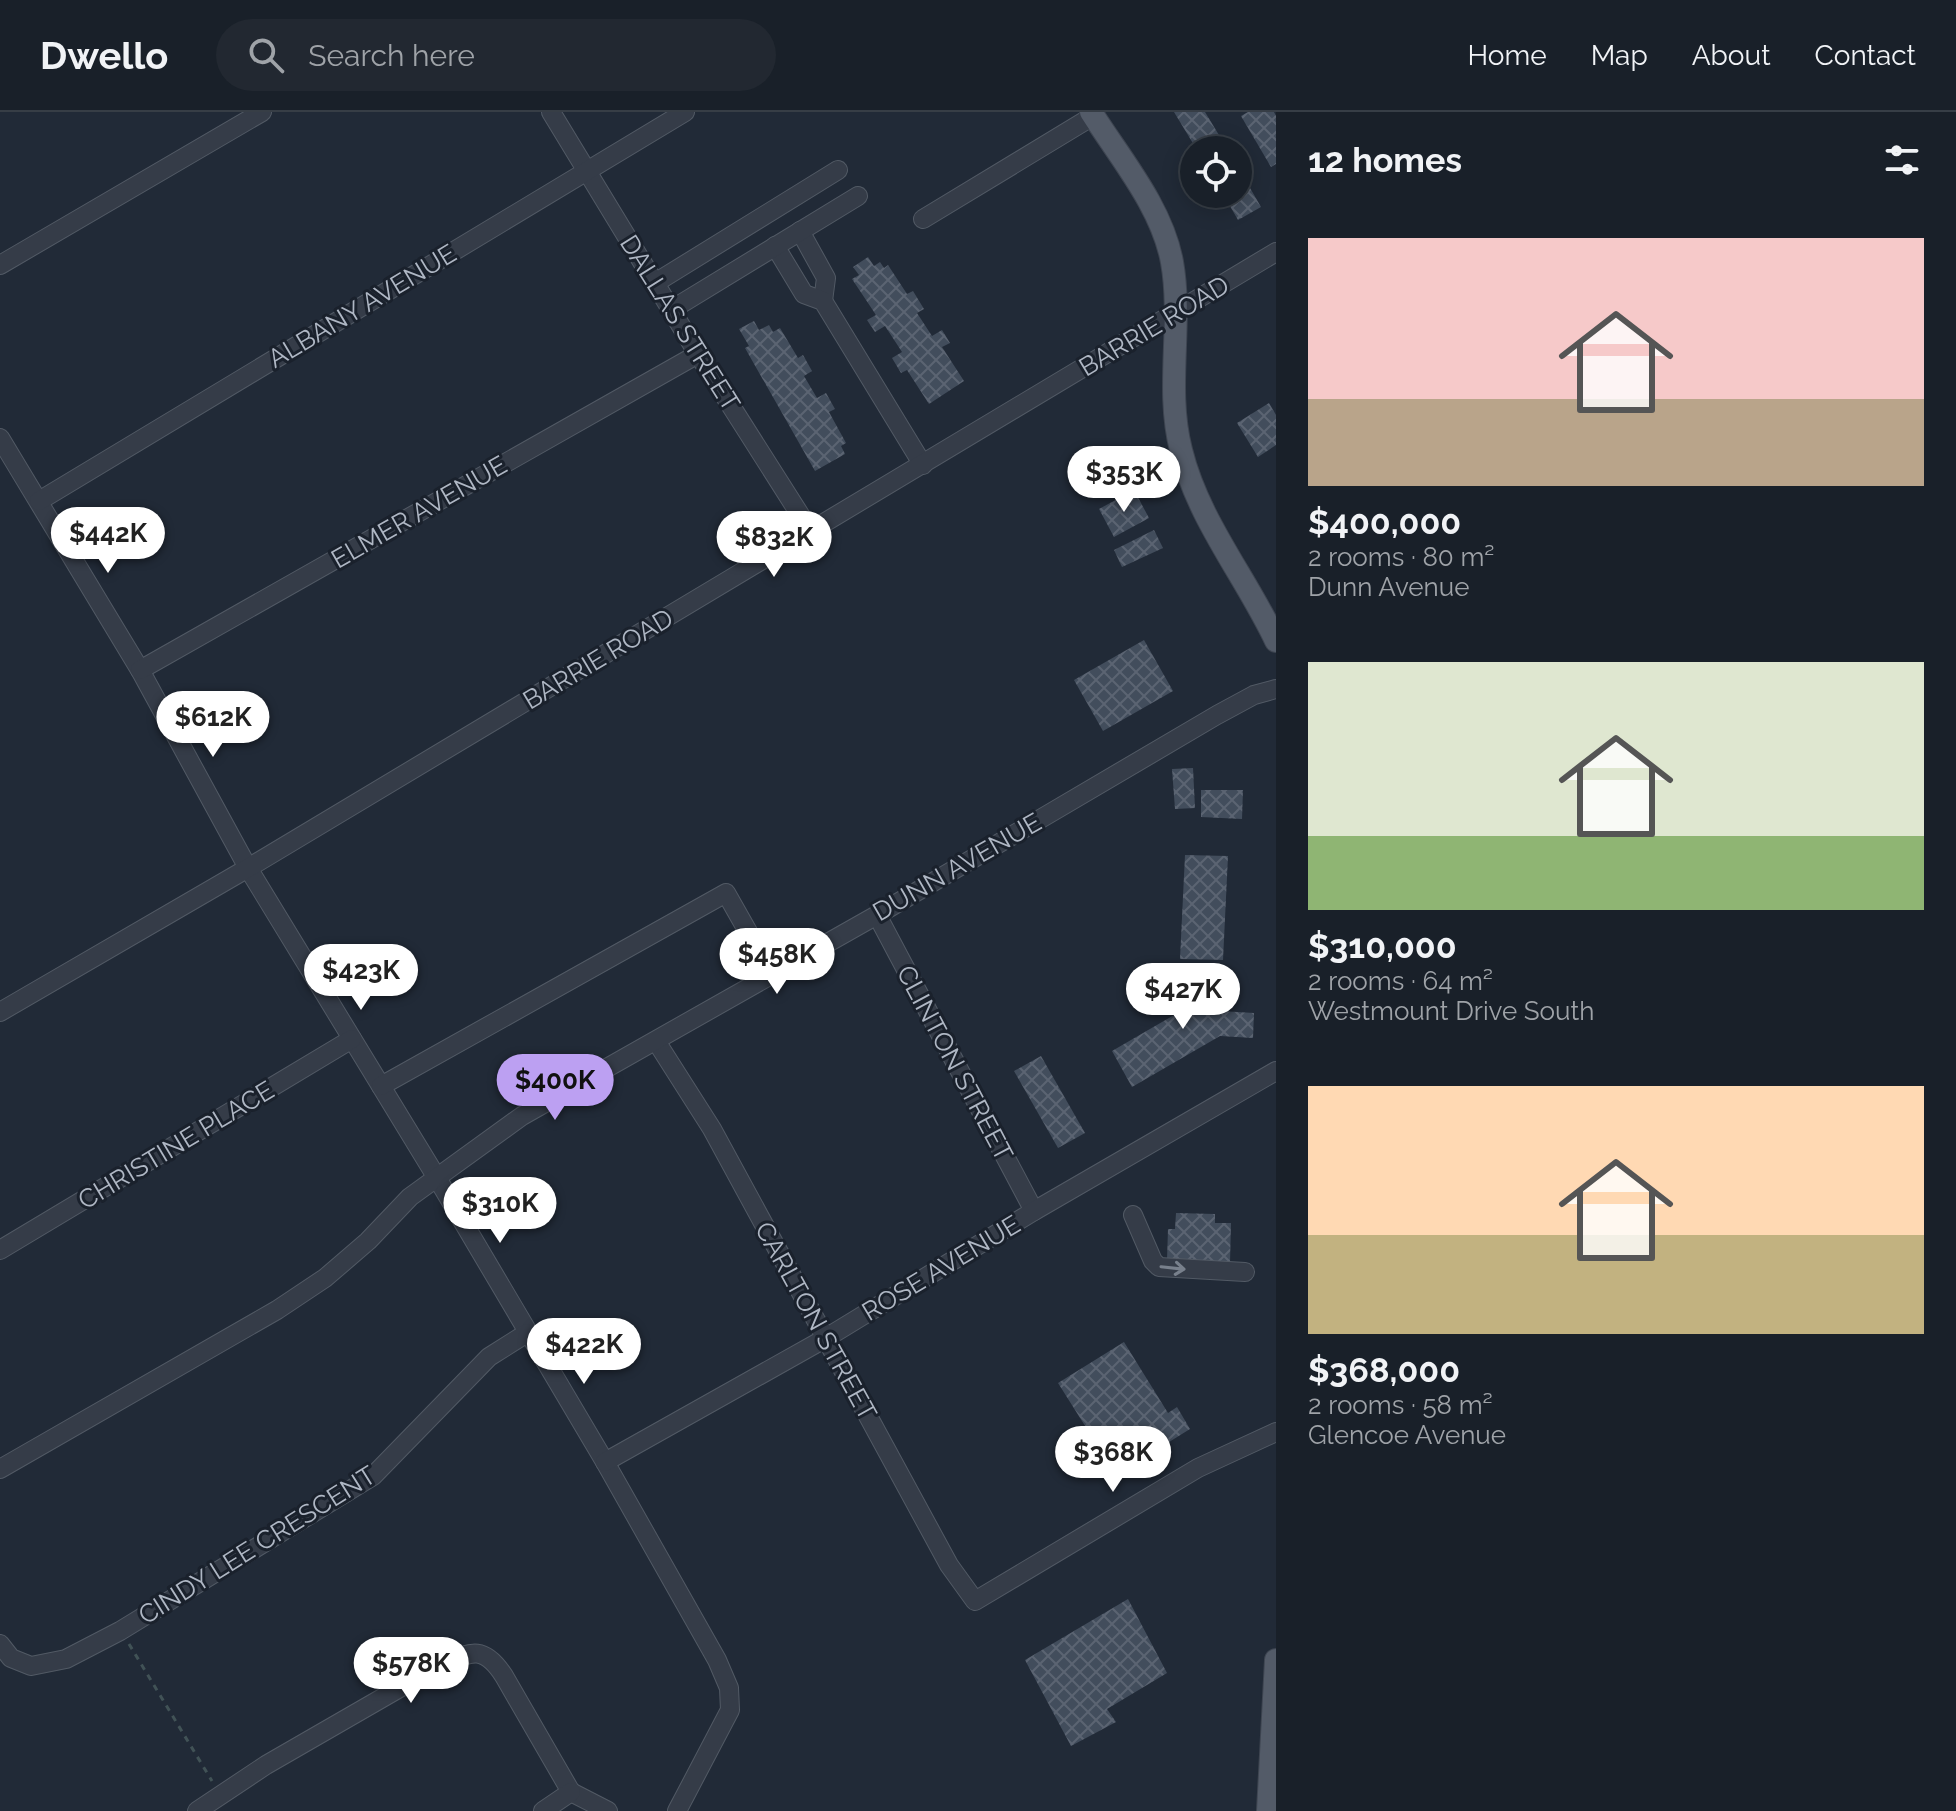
<!DOCTYPE html>
<meta charset="utf-8">
<style>
body{margin:0;font-family:Raleway,sans-serif;background:#222831;color:#f1f3f6;height:100vh;display:flex;flex-direction:column;font-size:30px;white-space:nowrap}
*{box-sizing:border-box;margin:0}
p{font-size:26px;color:#9fa3a8}
.icon{flex:none;width:44px;height:44px;fill:none;stroke:currentColor;stroke-width:2;stroke-linecap:round;stroke-linejoin:round}
.map{position:relative;flex:1;overflow:hidden}
.side{display:flex;flex-direction:column;background:#192029;width:680px}
.side>*{flex:none}
.buttons{position:absolute;left:1180px;top:24px;display:grid;gap:16px}
.buttons a{display:grid;place-items:center;width:72px;height:72px;border-radius:50%;background:#192029;box-shadow:0 4px 20px #0003,0 0 0 2px #373e46;font-size:40px}
.price{position:absolute;translate:-50% -68px;padding:0 18px;border-radius:28px;background:#fff;color:#222;font-size:26px;line-height:52px;filter:drop-shadow(0 2px 4px #0008)}
.price::after{content:'';position:absolute;left:50%;top:48px;width:24px;height:18px;margin-left:-12px;background:inherit;clip-path:polygon(0 0,100% 0,50% 100%)}
.price.selected{background:#bca0f2;color:#111}
ul{padding:0;list-style:none}
li{display:grid;align-content:center;gap:16px;height:424px;padding:0 32px}
li span{display:grid;place-items:center;height:248px;border-radius:0px;color:#555}
li>.icon{margin-inline-start:auto}
span .icon{width:144px;height:144px;fill:#fffc;stroke-width:1}
li b{font-size:34px}
h2{display:flex;justify-content:space-between;align-items:center;height:96px;padding:0 32px;font-size:34px}
header{display:flex;align-items:center;gap:48px;box-sizing:border-box;height:112px;padding:0 40px;background:#192029;border-bottom:2px solid #373e46}
header strong{font-size:38px}
nav{display:flex;gap:44px;margin-inline-start:auto;font-size:28px}
.search{width:560px;height:72px;background:#222831;display:flex;align-items:center;gap:20px;box-sizing:border-box;padding:0 28px;border-radius:44px;color:#9fa3a8;font-size:30px}
main{display:flex;flex:1;min-height:0}
.map>svg:first-child{display:block}
</style>
<header>
<strong>Dwello</strong>
<div class="search"><svg class="icon" aria-label="search" viewBox="0 0 24 24"><circle cx="10" cy="10" r="6"/><path d="M15 15l6 6"/></svg>Search here</div>
<nav><a>Home</a><a>Map</a><a>About</a><a>Contact</a></nav>
</header>
<main>
<div class="map">
<svg width="1276" height="1699" viewBox="0 0 1276 1699">
<defs>
<pattern id="building-cross-hatch" width="8" height="8" patternUnits="userSpaceOnUse" patternTransform="scale(2)"><rect width="8" height="8" fill="#424d5c"/><path d="M0 0l8 8M0 8l8-8" fill="none" stroke="#5b6472"/></pattern>
</defs>
<rect width="100%" height="100%" fill="#212a37"/>
<!-- building -->
<g fill="url(#building-cross-hatch)">
<path d="M1174,0H1205L1228,38H1197Z"/>
<path d="M1248,0H1274L1276,4V52L1271,55L1241,4Z"/>
<path d="M1238,55L1261,95L1238,108L1223,82H1238Z"/>
<path d="M868,145L874,154L880,150L884,156L888,153L907,182L913,179L924,197L917,201L932,224L942,218L950,231L942,235L964,269L929,292L907,258L901,261L892,246L902,240L885,214L875,220L867,208L876,203L852,167L859,163L853,155Z"/>
<path d="M754,209L759,218L769,213L773,220L780,216L798,246L803,243L812,259L804,264L817,286L826,281L835,297L829,300L846,331L841,334L845,342L815,359L745,236L749,234L739,217Z"/>
<path d="M1269,291L1276,303V333L1258,345L1237,311Z"/>
<path d="M1134,378L1149,406L1114,425L1099,397Z"/>
<path d="M1154,418L1163,436L1122,455L1114,438Z"/>
<path d="M1144,528L1173,579L1103,619L1074,568Z"/>
<path d="M1193,656L1195,696L1175,697L1172,657Z"/>
<path d="M1201,678H1243L1242,707L1201,705Z"/>
<path d="M1185,743L1228,744L1223,848L1180,847Z"/>
<path d="M1182,866L1222,868L1221,899L1254,901L1253,926L1220,924L1132,975L1112,939L1181,899Z"/>
<path d="M1041,944L1085,1021L1058,1036L1014,959Z"/>
<path d="M1176,1101L1215,1102V1111H1231L1230,1151L1167,1148L1168,1117H1175Z"/>
<path d="M1124,1230L1168,1301L1177,1295L1190,1317L1108,1368L1098,1352L1106,1347L1058,1271Z"/>
<path d="M1128,1487L1167,1561L1107,1597L1116,1610L1071,1634L1025,1548Z"/>
</g>
<g fill="none" stroke-linecap="round" stroke-linejoin="round">
<!-- minor casing -->
<g stroke="#525a65" stroke-width="20">
<g id="minor">
<path d="M551,0L698,242L811,420"/>
<path d="M923,107L1093,4"/>
<path d="M800,119L826,166L823,189"/>
<path d="M775,134L804,182L823,189L923,353"/>
<path d="M0,153L262,0"/>
<path d="M655,171L838,58"/>
<path d="M671,198L858,84"/>
<path d="M0,326L140,558L248,756L437,1066L605,1350L717,1548L729,1576L730,1598L677,1699"/>
<path d="M39,389L685,0"/>
<path d="M140,558L698,242"/>
<path d="M877,803L1034,1099"/>
<path d="M0,900L248,756L1276,140"/>
<path d="M656,929L712,1017L949,1453L975,1489L1198,1356L1276,1320"/>
<path d="M381,974L726,781L772,862"/>
<path d="M1133,1103L1153,1149L1159,1155L1245,1160"/>
<path d="M0,1138L352,927"/>
<path d="M605,1350L826,1226L1034,1099L1276,959"/>
<path d="M0,1357L277,1198L325,1166L368,1129L410,1085L522,1004L877,803L1217,603L1254,583L1276,577"/>
<path d="M0,1532L11,1546L31,1554L66,1547L120,1519L373,1364L489,1245L527,1221"/>
<path d="M571,1680L608,1699"/>
<path d="M197,1699L266,1653L436,1555C469,1541 482,1530 504,1564L571,1680"/>
<path d="M543,1699L571,1680"/>
</g>
</g>
<!-- major casing -->
<g stroke="#3e4551" stroke-width="24">
<g id="major">
<path d="M1091,0C1120,46 1162,95 1172,150C1183,212 1165,276 1181,338C1198,408 1246,465 1276,529"/>
<path d="M1268,1699L1276,1548"/>
</g>
</g>
<!-- path -->
<path stroke="#415256" stroke-width="3" stroke-dasharray="6 6" stroke-linecap="butt" d="M129,1532L212,1669"/>
<!-- minor -->
<use href="#minor" stroke="#353c48" stroke-width="18"/>
<!-- major -->
<use href="#major" stroke="#535b68" stroke-width="22"/>
</g>
<!-- one-way arrows -->
<defs><path id="oneway-shaft" d="M-6 0H5M1.5-3L5.5 0L1.5 3" fill="none" stroke-width="1.6" stroke-linecap="round" stroke-linejoin="round" transform="scale(2)"/></defs>
<use stroke="#78808c" href="#oneway-shaft" transform="translate(1173 1156) rotate(6)"/>
<g text-anchor="middle" stroke-width="6" stroke-linejoin="round" paint-order="stroke">
<!-- street labels -->
<g font-size="26" fill="#afb7c4" stroke="#1a212c">
<text transform="translate(362 194) rotate(-31)" y="9">ALBANY AVENUE</text>
<text transform="translate(680 211) rotate(58)" y="9">DALLAS STREET</text>
<text transform="translate(1154 214) rotate(-31)" y="9">BARRIE ROAD</text>
<text transform="translate(419 400) rotate(-30)" y="9">ELMER AVENUE</text>
<text transform="translate(598 547) rotate(-31)" y="9">BARRIE ROAD</text>
<text transform="translate(957 755) rotate(-30)" y="9">DUNN AVENUE</text>
<text transform="translate(955 951) rotate(62)" y="9">CLINTON STREET</text>
<text transform="translate(176 1033) rotate(-31)" y="9">CHRISTINE PLACE</text>
<text transform="translate(941 1156) rotate(-31)" y="9">ROSE AVENUE</text>
<text transform="translate(816 1209) rotate(61)" y="9">CARLTON STREET</text>
<text transform="translate(257 1433) rotate(-32)" y="9">CINDY LEE CRESCENT</text>
</g>
</g>
</svg>
<div class="buttons">
<a><svg class="icon" aria-label="locate" viewBox="0 0 24 24"><circle cx="12" cy="12" r="6"/><path d="M12 2v4M12 18v4M2 12h4M18 12h4"/></svg></a>
</div>
<b class="price" style="left:1124px;top:402px">$353K</b>
<b class="price" style="left:108px;top:463px">$442K</b>
<b class="price" style="left:774px;top:467px">$832K</b>
<b class="price" style="left:213px;top:647px">$612K</b>
<b class="price" style="left:777px;top:884px">$458K</b>
<b class="price" style="left:361px;top:900px">$423K</b>
<b class="price" style="left:1183px;top:919px">$427K</b>
<b class="price selected" style="left:555px;top:1010px">$400K</b>
<b class="price" style="left:500px;top:1133px">$310K</b>
<b class="price" style="left:584px;top:1274px">$422K</b>
<b class="price" style="left:1113px;top:1382px">$368K</b>
<b class="price" style="left:411px;top:1593px">$578K</b>
</div>
<section class="side">
<h2>12 homes<svg class="icon" aria-label="filters" viewBox="0 0 24 24"><path d="M4 7h16M4 17h16"/><circle cx="9" cy="7" r="2"/><circle cx="15" cy="17" r="2"/></svg></h2>
<ul>
<li><span style="background:linear-gradient(#f6c9c9 65%,#b9a48a 0)"><svg class="icon" aria-label="home" viewBox="0 0 24 24"><path d="M3 11l9-7 9 7M6 9v11h12V9"/></svg></span><div><b>$400,000</b><p>2 rooms · 80 m²</p><p>Dunn Avenue</p></div></li>
<li><span style="background:linear-gradient(#dfe7d0 70%,#8fb573 0)"><svg class="icon" aria-label="home" viewBox="0 0 24 24"><path d="M3 11l9-7 9 7M6 9v11h12V9"/></svg></span><div><b>$310,000</b><p>2 rooms · 64 m²</p><p>Westmount Drive South</p></div></li>
<li><span style="background:linear-gradient(#ffd9b3 60%,#c2b280 0)"><svg class="icon" aria-label="home" viewBox="0 0 24 24"><path d="M3 11l9-7 9 7M6 9v11h12V9"/></svg></span><div><b>$368,000</b><p>2 rooms · 58 m²</p><p>Glencoe Avenue</p></div></li>
</ul>
</section>
</main>
